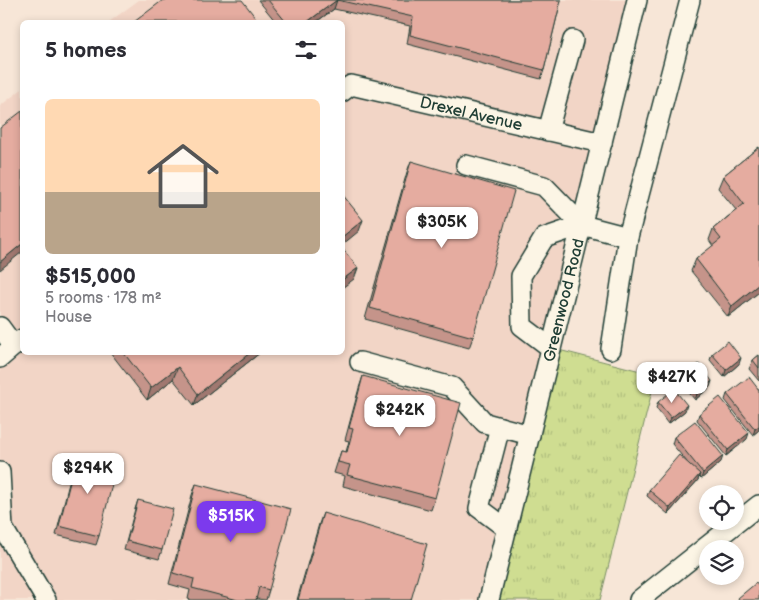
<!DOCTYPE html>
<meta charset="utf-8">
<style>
body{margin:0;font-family:"Balsamiq Sans",sans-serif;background:#f2f2f3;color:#2b2b33;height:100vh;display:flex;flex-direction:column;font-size:19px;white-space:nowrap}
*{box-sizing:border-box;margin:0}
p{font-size:16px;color:#7c7c81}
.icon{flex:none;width:28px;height:28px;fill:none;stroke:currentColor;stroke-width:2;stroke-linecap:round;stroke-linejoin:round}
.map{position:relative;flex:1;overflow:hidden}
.sheet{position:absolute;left:20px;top:20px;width:325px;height:335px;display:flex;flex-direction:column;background:#fff;border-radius:8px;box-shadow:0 2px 8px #0003}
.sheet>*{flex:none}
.buttons{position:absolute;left:699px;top:485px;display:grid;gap:10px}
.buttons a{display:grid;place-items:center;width:45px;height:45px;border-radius:50%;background:#fff;box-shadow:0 2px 8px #0003;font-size:25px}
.price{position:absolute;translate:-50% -42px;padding:0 11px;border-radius:10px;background:#fff;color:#222;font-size:16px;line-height:32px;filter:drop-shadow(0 1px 2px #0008)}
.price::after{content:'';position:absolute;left:50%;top:30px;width:15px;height:11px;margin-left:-8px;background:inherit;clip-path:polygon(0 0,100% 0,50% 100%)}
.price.selected{background:#7c3aed;color:#fff}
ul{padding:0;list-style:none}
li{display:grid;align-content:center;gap:10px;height:265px;padding:0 25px}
li span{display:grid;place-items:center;height:155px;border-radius:8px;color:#555}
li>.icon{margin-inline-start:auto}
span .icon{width:90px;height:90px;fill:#fffc;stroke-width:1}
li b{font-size:21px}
h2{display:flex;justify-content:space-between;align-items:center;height:60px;padding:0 25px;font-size:21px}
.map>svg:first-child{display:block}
</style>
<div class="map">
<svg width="759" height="600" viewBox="0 0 759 600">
<defs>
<pattern id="grass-tufts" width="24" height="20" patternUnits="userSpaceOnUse" patternTransform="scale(1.25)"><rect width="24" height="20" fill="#cfdd91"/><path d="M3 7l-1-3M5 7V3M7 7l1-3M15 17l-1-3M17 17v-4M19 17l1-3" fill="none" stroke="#b1bf7e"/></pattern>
</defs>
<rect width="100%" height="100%" fill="#f7e6d7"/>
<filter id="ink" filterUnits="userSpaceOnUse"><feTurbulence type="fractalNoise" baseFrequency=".02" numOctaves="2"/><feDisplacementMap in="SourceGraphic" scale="10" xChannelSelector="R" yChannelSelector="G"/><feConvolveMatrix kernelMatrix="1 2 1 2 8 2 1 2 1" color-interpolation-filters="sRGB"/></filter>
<g filter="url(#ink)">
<!-- built -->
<path fill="#f2d5c6" d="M139,0H637L488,600H0V106L22,89V352H342V22H109Z"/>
<!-- grass -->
<path fill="url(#grass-tufts)" stroke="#778d62" d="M551,348L656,375L600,600H490Z"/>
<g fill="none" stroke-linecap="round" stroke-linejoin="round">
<!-- minor casing -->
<g stroke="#1f3d34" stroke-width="22">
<g id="minor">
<path id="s1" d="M342,92L351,85L602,143"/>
<path d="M548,131L573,40"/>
<path d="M466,165L544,186L582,225L628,237L690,0"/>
<path d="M0,327L14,346"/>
<path d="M551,348L522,326L521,276L544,238L582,225"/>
<path d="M611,349L628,237"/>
<path d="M0,358L22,339"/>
<path d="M360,362L452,387L485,423L530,435"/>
<path d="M500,427L479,508L507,529"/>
<path d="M0,472L3,528L46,600"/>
<path id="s2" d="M489,600L637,0"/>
<path d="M639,600L759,505"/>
</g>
</g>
<!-- minor -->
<use href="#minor" stroke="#fcf5e5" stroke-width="19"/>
</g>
<!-- wall -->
<g fill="#c5948a" stroke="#1f3d34">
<path d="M258,0H561L544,70L541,79L407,44L410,26L334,9L316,22H276Z"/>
<path d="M759,147V292L728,317L691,271L696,259L713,246L709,240L713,229L736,210L718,188L723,176Z"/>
<path d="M411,161L473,337L469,348L365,319L407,172Z"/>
<path d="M110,352H261L194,405L173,379L147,400Z"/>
<path d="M712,354L739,364L724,377L710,360Z"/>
<path d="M759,355V381L749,369L753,360Z"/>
<path d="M363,376L435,498L431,510L343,486L345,476L334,473L341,451L346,452L349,441L345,440L359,388Z"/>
<path d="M683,377L710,387L695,400L681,383Z"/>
<path d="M759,390V430L753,435L725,400L727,394Z"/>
<path d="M658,402L685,411L668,424L656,408Z"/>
<path d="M699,414L747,439L726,456L697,420Z"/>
<path d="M674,437L721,462L701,479L699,477L698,480L668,514L647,496L649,490L687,462L672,444Z"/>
<path d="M77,454L99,536L96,545L56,535L74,463Z"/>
<path d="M196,484L269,590L266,600L256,599V600H192L188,599L190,590L169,584L192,495Z"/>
<path d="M138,500L162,550L159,559L124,550L135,509Z"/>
<path d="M323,513L411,600H297L319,524Z"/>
</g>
<!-- shaded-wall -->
<g fill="#a07870" stroke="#1f3d34">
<path d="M337,0L334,9L316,22H307Z"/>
<path d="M363,220L359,231L342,245V237Z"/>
<path d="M22,244V252L0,270V262Z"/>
<path d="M358,268L354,279L342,288V280Z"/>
<path d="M759,284V292L728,317L732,306Z"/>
<path d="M251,352H261L194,405L198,394Z"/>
<path d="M741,358L739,364L724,377L726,370Z"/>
<path d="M178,367L173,379L147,400L151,388Z"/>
<path d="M712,381L710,387L695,400L697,394Z"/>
<path d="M687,405L685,411L668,424L671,418Z"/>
<path d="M759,426V430L753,435L755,429Z"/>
<path d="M749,433L747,439L726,456L728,450Z"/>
<path d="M723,456L721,462L701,479L703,473Z"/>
<path d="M700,474L698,480L668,514L670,508Z"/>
</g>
<!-- building -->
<g fill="#e5aca0" stroke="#1f3d34">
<path d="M163,0H242L259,22H134Z"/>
<path d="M268,0H561L544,70L410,35L413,17L337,0L307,22H286Z"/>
<path d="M22,111V244L0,262V128Z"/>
<path d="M759,147V284L732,306L696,259L721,239L713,229L744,204L723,176Z"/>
<path d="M411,161L514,191L473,337L370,308Z"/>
<path d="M342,194L363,220L342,237Z"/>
<path d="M342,248L358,268L342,280Z"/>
<path d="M728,341L741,358L726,370L712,354Z"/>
<path d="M123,352H251L198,394L178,367L151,388Z"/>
<path d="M759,355V368L753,360Z"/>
<path d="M699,364L712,381L697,394L683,377Z"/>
<path d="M363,376L461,403L435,498L347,475L350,465L338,462L341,451L347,452L353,429L349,428Z"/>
<path d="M749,377L759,390V426L755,429L727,394Z"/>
<path d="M674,389L687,405L671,418L658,402Z"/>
<path d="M720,397L749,433L728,450L699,414Z"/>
<path d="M695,421L723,456L703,473L674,437Z"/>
<path d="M77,454L117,465L99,536L59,526Z"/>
<path d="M679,455L700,474L670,508L649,490Z"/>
<path d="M196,484L291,509L269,590L259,587L256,600H238L192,588L194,579L173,573Z"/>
<path d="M138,500L173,509L162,550L127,541Z"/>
<path d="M323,513L427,544L411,600H298Z"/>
<path d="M756,583L759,587V600H739L738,598Z"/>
</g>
</g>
<g text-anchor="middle" stroke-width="4.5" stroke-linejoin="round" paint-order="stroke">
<!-- street labels -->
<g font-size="16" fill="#1f3d34" stroke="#fcf5e5">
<text dy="6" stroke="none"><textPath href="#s1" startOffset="135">Drexel Avenue</textPath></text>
<text dy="6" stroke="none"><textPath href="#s2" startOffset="309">Greenwood Road</textPath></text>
</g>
</g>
</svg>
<div class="buttons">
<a><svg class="icon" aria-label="locate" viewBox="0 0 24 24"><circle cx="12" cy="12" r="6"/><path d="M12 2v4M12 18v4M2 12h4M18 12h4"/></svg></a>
<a><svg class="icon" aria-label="layers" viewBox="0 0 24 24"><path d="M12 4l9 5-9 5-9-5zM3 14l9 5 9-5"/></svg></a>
</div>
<b class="price" style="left:442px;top:249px">$305K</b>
<b class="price" style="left:672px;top:404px">$427K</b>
<b class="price" style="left:400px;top:437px">$242K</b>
<b class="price" style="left:88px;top:495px">$294K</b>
<b class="price selected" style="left:231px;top:543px">$515K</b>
<section class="sheet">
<h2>5 homes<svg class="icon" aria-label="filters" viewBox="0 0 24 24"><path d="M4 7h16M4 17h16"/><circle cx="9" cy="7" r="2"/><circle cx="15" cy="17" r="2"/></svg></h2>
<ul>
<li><span style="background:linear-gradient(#ffd9b3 60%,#b9a48a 0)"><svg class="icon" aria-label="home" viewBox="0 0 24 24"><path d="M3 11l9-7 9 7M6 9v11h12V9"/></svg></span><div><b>$515,000</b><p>5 rooms · 178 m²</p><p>House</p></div></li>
</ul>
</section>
</div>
